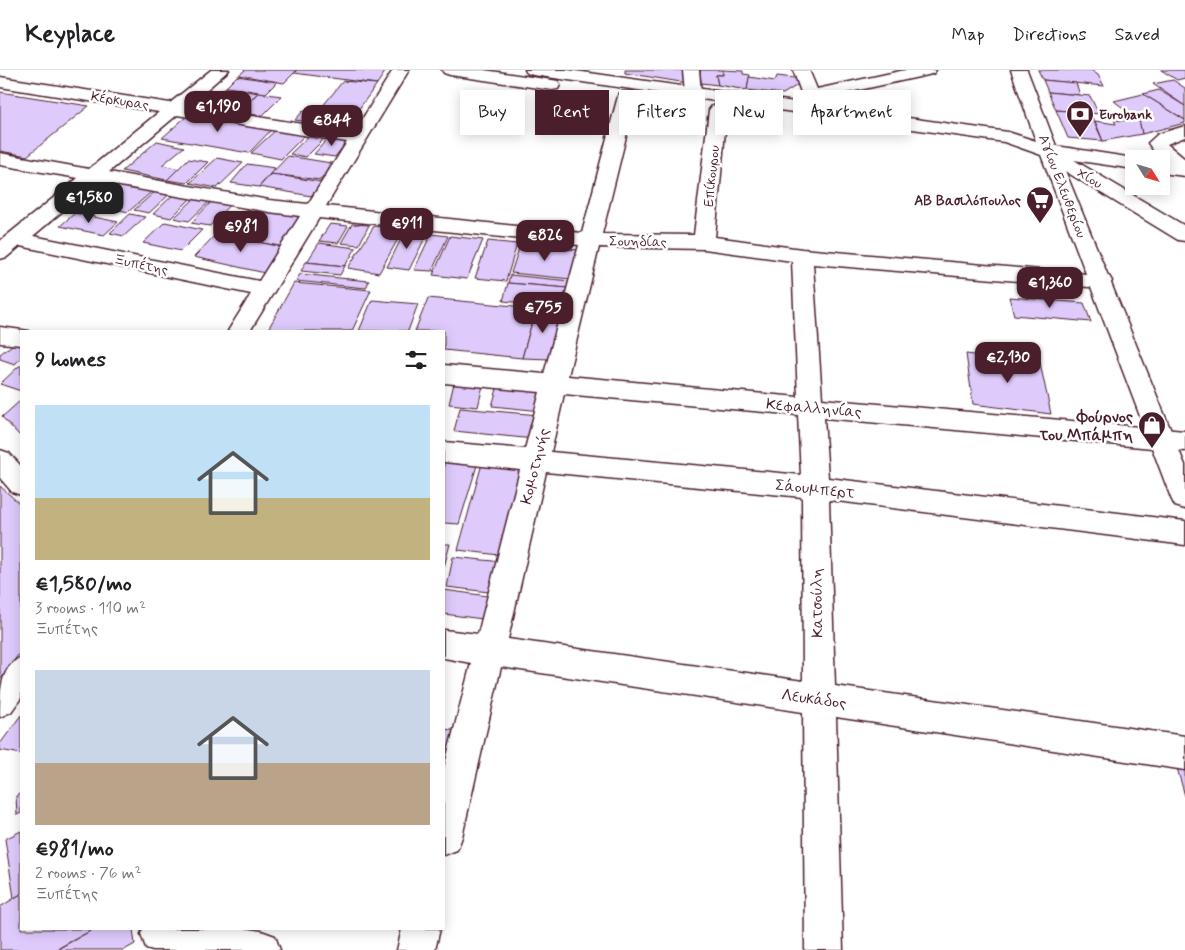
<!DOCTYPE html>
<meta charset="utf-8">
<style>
body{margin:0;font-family:Mynerve,sans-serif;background:#f2f2f2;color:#202124;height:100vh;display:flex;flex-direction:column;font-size:19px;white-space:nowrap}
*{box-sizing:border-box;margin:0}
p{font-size:16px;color:#757577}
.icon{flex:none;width:28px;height:28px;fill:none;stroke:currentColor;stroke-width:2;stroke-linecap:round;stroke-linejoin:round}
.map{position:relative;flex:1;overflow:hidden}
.side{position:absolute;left:20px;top:260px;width:425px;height:600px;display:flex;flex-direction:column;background:#fff;border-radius:0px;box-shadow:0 2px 12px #0003}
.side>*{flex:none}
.guide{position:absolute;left:460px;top:20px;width:475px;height:45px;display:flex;gap:10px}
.needle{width:32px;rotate:127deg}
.tools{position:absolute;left:1125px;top:80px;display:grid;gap:10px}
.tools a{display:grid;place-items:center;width:45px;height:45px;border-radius:0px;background:#fff;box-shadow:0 2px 12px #0003;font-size:25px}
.price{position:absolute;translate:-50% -42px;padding:0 11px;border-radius:10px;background:#4a1f2b;color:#fff;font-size:16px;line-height:32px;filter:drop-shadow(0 1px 2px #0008)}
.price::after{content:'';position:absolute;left:50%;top:30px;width:15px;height:11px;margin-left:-8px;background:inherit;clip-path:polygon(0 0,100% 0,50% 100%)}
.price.active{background:#222;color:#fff}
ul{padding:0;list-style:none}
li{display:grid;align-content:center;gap:10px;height:265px;padding:0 15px}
li span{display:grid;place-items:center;height:155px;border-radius:0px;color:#555}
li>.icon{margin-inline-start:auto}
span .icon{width:90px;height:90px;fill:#fffc;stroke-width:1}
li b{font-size:21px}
h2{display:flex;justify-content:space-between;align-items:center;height:60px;padding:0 15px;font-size:21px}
.pill{padding:0 18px;border-radius:0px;background:#fff;box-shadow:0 2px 12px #0003;font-size:18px;line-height:45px}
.pill.active{background:#4a1f2b;color:#fff}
header{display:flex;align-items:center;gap:30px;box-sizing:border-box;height:70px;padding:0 25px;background:#fff;border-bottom:1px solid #e0e0e0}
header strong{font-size:24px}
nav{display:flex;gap:28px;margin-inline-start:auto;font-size:18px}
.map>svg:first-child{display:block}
</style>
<header>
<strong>Keyplace</strong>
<nav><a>Map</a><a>Directions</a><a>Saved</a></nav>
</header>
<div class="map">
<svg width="1185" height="880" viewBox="0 0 1185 880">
<rect width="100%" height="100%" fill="#fff"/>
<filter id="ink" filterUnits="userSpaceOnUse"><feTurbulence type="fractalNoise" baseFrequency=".02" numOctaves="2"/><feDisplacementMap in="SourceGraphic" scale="10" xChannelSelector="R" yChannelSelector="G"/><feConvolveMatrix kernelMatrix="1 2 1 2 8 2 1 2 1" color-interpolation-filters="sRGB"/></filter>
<g filter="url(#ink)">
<!-- building -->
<g fill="#decbfc" stroke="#4a1f2b">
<path d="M245,0H297L284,13L239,5Z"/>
<path d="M297,0H370L385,2L377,14L294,3Z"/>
<path d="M625,0H687V13L625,3Z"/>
<path d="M700,0H723V5H716L718,15L701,13Z"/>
<path d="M723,0L743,1V4L750,5L747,20L718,15L716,5H723Z"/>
<path d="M1038,0H1091L1098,5L1104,16L1043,10Z"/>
<path d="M1161,0H1185V8L1177,10Z"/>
<path d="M237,6L277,12L266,23L226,17Z"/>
<path d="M777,6L803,9L804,11L783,24L747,20L749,7L775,11Z"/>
<path d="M1043,10L1076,13L1080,25L1048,22Z"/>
<path d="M1173,10L1185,18V36L1153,14Z"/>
<path d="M343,11L377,14L345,58L309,53Z"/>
<path d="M226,17L258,23L236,42L203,36Z"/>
<path d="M1159,20L1185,36V50L1143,24Z"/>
<path d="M0,22L89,36L27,86L0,81Z"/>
<path d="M1048,22L1090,26L1099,44L1056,40Z"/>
<path d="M258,23L282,26L262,46L238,42Z"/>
<path d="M1143,24L1185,50V53L1142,64L1139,50L1114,31Z"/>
<path d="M1056,40L1090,43L1103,71L1068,68Z"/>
<path d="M303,41L317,43L309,52L295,50Z"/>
<path d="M189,44L273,58L249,83L162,68Z"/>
<path d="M1135,47L1139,50L1142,64L1103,71L1095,51L1116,54L1114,50L1129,51L1128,48Z"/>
<path d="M279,57L308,62L281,89L251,83Z"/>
<path d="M313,62L328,65L306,87L290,84Z"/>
<path d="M330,66L349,69L335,87L314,84Z"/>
<path d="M157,71L184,77L162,95L180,99L167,110L122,101Z"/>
<path d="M288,86L331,93L321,110L271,104Z"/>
<path d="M217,88L243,93L217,118L190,113Z"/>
<path d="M188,89L208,92L187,113L167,110Z"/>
<path d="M247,94L275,98L259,117L231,113Z"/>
<path d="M271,104L322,112L311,126L259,117Z"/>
<path d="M112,109L155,119L128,142L84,131Z"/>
<path d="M158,119L172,122L149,143L134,140Z"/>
<path d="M177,121L194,125L171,148L153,144Z"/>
<path d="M198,125L212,129L189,151L174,148Z"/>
<path d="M215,128L233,131L210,156L191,153Z"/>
<path d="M252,134L267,137L240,168L225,165Z"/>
<path d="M269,137L309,143L284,177L243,169Z"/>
<path d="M75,143L118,152L104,165L60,156Z"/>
<path d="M130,144L145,147L124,166L110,163Z"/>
<path d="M165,152L202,160L181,181L143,173Z"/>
<path d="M330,154L348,156L338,173L319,171Z"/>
<path d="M352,154L369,155L359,175L341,173Z"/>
<path d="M374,156L403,160L379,203L348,198Z"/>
<path d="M405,161L427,164L409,200L387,197Z"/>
<path d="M216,164L243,169L287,178L265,203L194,187Z"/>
<path d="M431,164L448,166L432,201L414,200Z"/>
<path d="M450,166L483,170L467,209L433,205Z"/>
<path d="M488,171L517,174L506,211L475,208Z"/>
<path d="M319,173L356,178L345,196L307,192Z"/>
<path d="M520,175L578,180L571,209L511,203Z"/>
<path d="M306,192L345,196L340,205L301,201Z"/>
<path d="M300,204L369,211L366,218L296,211Z"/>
<path d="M510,205L570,211L568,218L508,213Z"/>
<path d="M294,213L371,220L352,261H267Z"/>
<path d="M508,213L568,218L564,237L503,231Z"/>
<path d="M1009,227L1084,233L1091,252L1014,245Z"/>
<path d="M428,228L536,238L522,288L444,280V261H415Z"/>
<path d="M372,230L418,234L408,261H359Z"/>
<path d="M536,238L563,241L550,289L522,288Z"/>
<path d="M19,270H21V288L15,294L0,289V284Z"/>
<path d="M966,284L1040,293L1051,344L973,334Z"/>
<path d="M19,296H21V321L0,314Z"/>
<path d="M455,309L484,311L478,337L449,334Z"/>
<path d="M499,312L547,316L542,341L492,336Z"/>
<path d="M21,330V367L2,347Z"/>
<path d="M460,338L539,345L534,369L454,361Z"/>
<path d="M444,385L479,389L459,454L444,453Z"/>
<path d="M483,390L529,395L507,486L458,480Z"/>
<path d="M0,416L21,435V581L0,610Z"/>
<path d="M444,474H450L444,497Z"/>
<path d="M453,487L503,492L497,523L447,517Z"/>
<path d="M444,520L495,527L490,550L444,544Z"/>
<path d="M21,645V684L0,680V674Z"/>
<path d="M444,659L464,662L457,689L444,688Z"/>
<path d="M1175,691L1185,693V726Z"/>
<path d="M21,723V743L17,745L16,726Z"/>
<path d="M21,761V824L14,828L5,769Z"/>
<path d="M21,824V859H94L55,880H0V837Z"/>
<path d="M94,859H133L135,874L124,880H56Z"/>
</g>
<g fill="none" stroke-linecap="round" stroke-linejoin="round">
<!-- street casing -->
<g stroke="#4a1f2b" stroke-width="3">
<g id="street">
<path d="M211,0H229L188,36L354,62L393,0H409L326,136L582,163L618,26L621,22H633L636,26L602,164L694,165L709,40L712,36L718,35L724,36L727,40L715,167L802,179L1109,206L1112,211L1109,216L1101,218L813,194L822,329L1185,361V381L824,348L828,408L1185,451V475L829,430L835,616L1185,666V700L836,647L843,880H805L803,642L501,597L462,767L457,780L444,785V698L471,593L444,588V560L478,564L520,400L444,392V372L525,379L540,322L444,313V295L544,304L579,175L319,148L250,261H228L251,224L20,176L7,187L0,189V171L78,108L0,95V83L89,99L159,42L0,17V7L170,33ZM177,45L347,72L308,134L269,130L109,102ZM97,112L269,142L300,146L259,211L33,166ZM599,177L704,179L792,191L798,327L568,306ZM564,324L798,345L801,405L551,382ZM546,402L802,427L803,611L508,569Z"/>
<path d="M683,0H699L701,23L699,27H687L685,23Z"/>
<path d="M793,0H809L817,19L905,0H936L934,3L928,5L818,29L811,42L805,43L799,42L796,38L802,25Z"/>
<path d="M1185,56V67L1167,74L1185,89V104C1169,100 1157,86 1148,73L1158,64Z"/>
<path d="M1048,74L1055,76L1074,90L1185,156V171L1178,170L1060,98L1039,80L1041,76Z"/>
<path d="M0,257L29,261H21V275L0,273Z"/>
<path d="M0,380L9,383L21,396V425L12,422L0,408Z"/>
<path d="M21,587V628L11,642L0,647C0,621 0,598 21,587Z"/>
<path d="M143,859H248L261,861L275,866L280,880H153L146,878L141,864Z"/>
<path d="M402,859H440L435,880H397Z"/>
</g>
</g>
<!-- secondary casing -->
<g stroke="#4a1f2b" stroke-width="3">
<g id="secondary">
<path d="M442,0H484L552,10L558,11L560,15L558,19L552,20L450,5L444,3Z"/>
<path d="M525,0H568L1008,62L1036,71L1011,0H1027L1056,76L1140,89H1134V99L1060,88L1185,395V439L1175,436L1171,428L1041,85L1004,72L533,5L527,3Z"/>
<path d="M1161,91L1185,94V106L1161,103Z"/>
</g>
</g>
<!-- street -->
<use href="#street" fill="#fff" fill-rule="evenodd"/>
<!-- secondary -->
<use href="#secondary" fill="#fff" fill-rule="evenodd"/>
</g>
</g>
<!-- icons -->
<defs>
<g id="bank-pin" transform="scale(1.4375)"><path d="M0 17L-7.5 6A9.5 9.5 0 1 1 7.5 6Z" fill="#4a1f2b" stroke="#fff"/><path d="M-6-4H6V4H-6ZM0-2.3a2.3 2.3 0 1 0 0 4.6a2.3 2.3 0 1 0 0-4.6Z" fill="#fff"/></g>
<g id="supermarket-pin" transform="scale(1.4375)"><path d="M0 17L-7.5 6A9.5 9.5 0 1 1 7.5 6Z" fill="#4a1f2b" stroke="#fff"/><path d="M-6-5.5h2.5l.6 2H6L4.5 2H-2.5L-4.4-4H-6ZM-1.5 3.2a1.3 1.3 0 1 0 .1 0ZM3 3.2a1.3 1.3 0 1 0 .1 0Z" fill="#fff"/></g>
<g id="shop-pin" transform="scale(1.4375)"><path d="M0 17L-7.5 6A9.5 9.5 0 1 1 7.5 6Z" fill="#4a1f2b" stroke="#fff"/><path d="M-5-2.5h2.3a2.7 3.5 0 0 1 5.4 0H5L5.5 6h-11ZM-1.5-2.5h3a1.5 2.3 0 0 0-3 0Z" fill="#fff"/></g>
</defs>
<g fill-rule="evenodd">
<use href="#bank-pin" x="1080" y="44"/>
<use href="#supermarket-pin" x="1040" y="130"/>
<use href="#shop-pin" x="1152" y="355"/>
</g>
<g text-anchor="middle" stroke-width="5" stroke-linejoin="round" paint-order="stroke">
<!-- far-street labels -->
<g font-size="14" fill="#4a1f2b" stroke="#fff">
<text transform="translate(120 30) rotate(9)" y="5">Κέρκυρας</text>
<text transform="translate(711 106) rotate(-84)" y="5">Επίκουρου</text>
<text transform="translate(1090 108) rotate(31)" y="5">Χίου</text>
<text transform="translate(1063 116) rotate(69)" y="5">Αγίου Ελευθερίου</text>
<text transform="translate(638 171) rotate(1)" y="5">Σουηδίας</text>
<text transform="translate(141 194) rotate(12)" y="5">Ξυπέτης</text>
</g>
<!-- far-poi labels -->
<g font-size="14" font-weight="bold" fill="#4a1f2b" stroke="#fff" text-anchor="start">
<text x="1099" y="49">Eurobank</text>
<text x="1021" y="135" text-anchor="end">ΑΒ Βασιλόπουλος</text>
</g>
<!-- street labels -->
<g font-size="16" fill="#4a1f2b" stroke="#fff">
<text transform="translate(814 337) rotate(5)" y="6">Κεφαλληνίας</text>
<text transform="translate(534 396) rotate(-76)" y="6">Κομοτηνής</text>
<text transform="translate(815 418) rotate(6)" y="6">Σάουμπερτ</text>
<text transform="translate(816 533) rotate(-91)" y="6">Κατσούλη</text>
<text transform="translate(814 628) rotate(8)" y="6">Λευκάδος</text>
</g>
<!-- poi labels -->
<g font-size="16" font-weight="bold" fill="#4a1f2b" stroke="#fff" text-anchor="end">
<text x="1133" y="352">Φούρνος<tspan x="1133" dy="18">του Μπάμπη</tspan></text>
</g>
</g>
</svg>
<div class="tools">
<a><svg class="needle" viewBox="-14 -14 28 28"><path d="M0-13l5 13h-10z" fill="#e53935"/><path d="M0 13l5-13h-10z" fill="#757577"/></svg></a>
</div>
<b class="price" style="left:218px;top:63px">€1,190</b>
<b class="price" style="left:332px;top:77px">€844</b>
<b class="price active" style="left:89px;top:154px">€1,580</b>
<b class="price" style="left:407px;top:180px">€911</b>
<b class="price" style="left:241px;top:183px">€981</b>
<b class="price" style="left:545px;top:192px">€826</b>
<b class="price" style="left:1050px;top:239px">€1,360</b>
<b class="price" style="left:543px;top:264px">€755</b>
<b class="price" style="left:1008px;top:314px">€2,130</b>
<div class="guide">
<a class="pill">Buy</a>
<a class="pill active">Rent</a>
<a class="pill">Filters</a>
<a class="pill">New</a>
<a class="pill">Apartment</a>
</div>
<section class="side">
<h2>9 homes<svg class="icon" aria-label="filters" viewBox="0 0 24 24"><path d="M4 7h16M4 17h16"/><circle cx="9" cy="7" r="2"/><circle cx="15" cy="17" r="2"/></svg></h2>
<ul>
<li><span style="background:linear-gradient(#bfe0f5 60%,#c2b280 0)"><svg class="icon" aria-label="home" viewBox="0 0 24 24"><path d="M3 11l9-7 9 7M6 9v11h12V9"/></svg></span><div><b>€1,580/mo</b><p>3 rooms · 110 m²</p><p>Ξυπέτης</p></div></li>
<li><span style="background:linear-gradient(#c9d6e8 60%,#b9a48a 0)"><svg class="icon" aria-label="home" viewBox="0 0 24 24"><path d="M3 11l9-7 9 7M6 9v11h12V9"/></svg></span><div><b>€981/mo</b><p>2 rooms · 76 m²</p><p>Ξυπέτης</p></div></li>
</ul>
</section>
</div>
